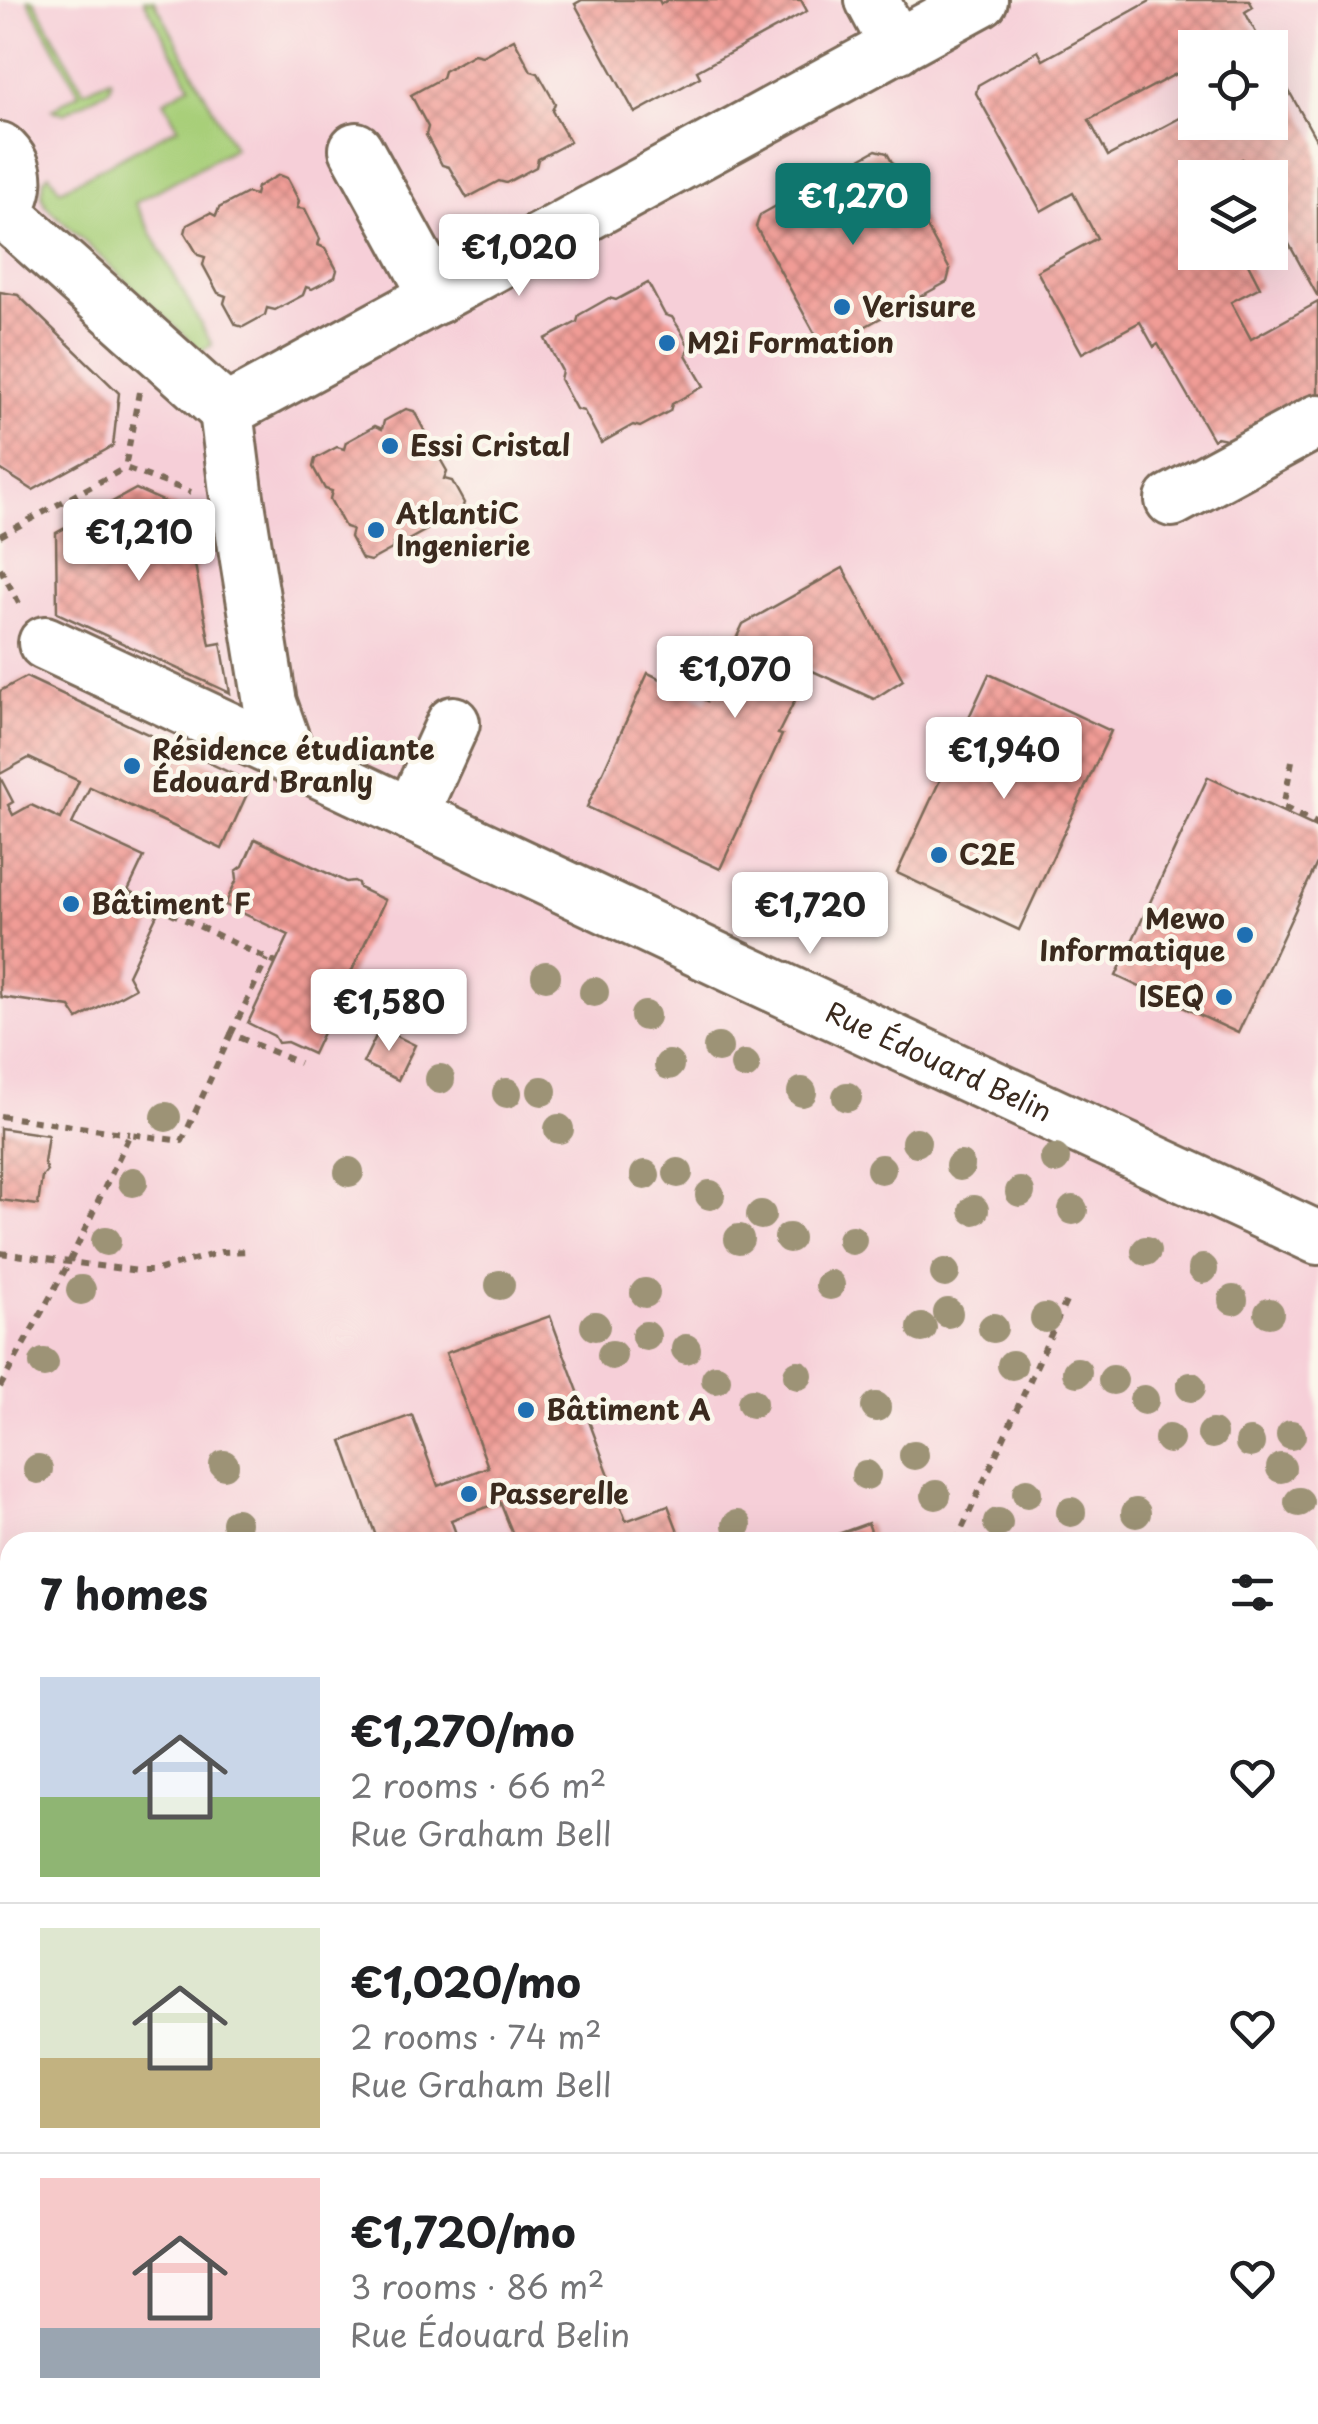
<!DOCTYPE html>
<meta charset="utf-8">
<style>
body{margin:0;font-family:"Playpen Sans",sans-serif;background:#f6f6f6;color:#202124;height:100vh;display:flex;flex-direction:column;font-size:38px;white-space:nowrap}
*{box-sizing:border-box;margin:0}
p{font-size:32px;color:#757577}
.icon{flex:none;width:55px;height:55px;fill:none;stroke:currentColor;stroke-width:2;stroke-linecap:round;stroke-linejoin:round}
.map{position:relative;flex:1;overflow:hidden}
.details{position:absolute;left:0px;top:1532px;width:1320px;height:892px;display:flex;flex-direction:column;background:#fff;border-radius:30px 30px 0 0;box-shadow:0 10px 40px #0002}
.details>*{flex:none}
.buttons{position:absolute;left:1178px;top:30px;display:grid;gap:20px}
.buttons a{display:grid;place-items:center;width:110px;height:110px;border-radius:0px;background:#fff;box-shadow:0 10px 40px #0002;font-size:50px}
.price{position:absolute;translate:-50% -85px;padding:0 22px;border-radius:10px;background:#fff;color:#222;font-size:32px;line-height:65px;filter:drop-shadow(0 2px 5px #0008)}
.price::after{content:'';position:absolute;left:50%;top:60px;width:30px;height:22px;margin-left:-15px;background:inherit;clip-path:polygon(0 0,100% 0,50% 100%)}
.price.selected{background:#0f766e;color:#fff}
ul{padding:0;list-style:none}
li{display:flex;align-items:center;gap:30px;height:250px;padding:0 40px}
li+li{border-top:2px solid #e0e0e0}
li span{display:grid;place-items:center;flex:none;width:280px;height:200px;border-radius:0px;color:#555}
li>.icon{margin-inline-start:auto}
span .icon{width:120px;height:120px;fill:#fffc;stroke-width:1}
li b{font-size:42px}
h2{display:flex;justify-content:space-between;align-items:center;height:120px;padding:0 40px;font-size:42px}
.map>svg:first-child{display:block}
</style>
<div class="map">
<svg width="1318" height="2424" viewBox="0 0 1318 2424">
<defs>
<pattern id="building-cross-hatch" width="8" height="8" patternUnits="userSpaceOnUse" patternTransform="scale(2.5)"><rect width="8" height="8" fill="#f19c96"/><path d="M0 0l8 8M0 8l8-8" fill="none" stroke="#c47f7a"/></pattern>
</defs>
<rect width="100%" height="100%" fill="#fbf7ec"/>
<filter id="ink" filterUnits="userSpaceOnUse"><feTurbulence type="fractalNoise" baseFrequency=".01" numOctaves="2"/><feDisplacementMap in="SourceGraphic" scale="20" xChannelSelector="R" yChannelSelector="G"/><feConvolveMatrix kernelMatrix="1 2 1 2 8 2 1 2 1" color-interpolation-filters="sRGB"/></filter>
<filter id="wash" filterUnits="userSpaceOnUse"><feTurbulence type="fractalNoise" baseFrequency=".0048" numOctaves="4" result="noise"/><feDisplacementMap in="SourceGraphic" scale="40" xChannelSelector="R" yChannelSelector="G"/><feGaussianBlur stdDeviation="2.25" result="paint"/><feColorMatrix in="noise" values="0 0 0 0 0 0 0 0 0 0 0 0 0 0 0 0 0 1.4 0 .05"/><feComposite in="paint" operator="in"/></filter>
<g filter="url(#wash)">
<rect width="100%" height="100%" fill="#f3e1c6"/>
<!-- built -->
<path fill="#f6cfd8" fill-rule="evenodd" d="M0,0H1318V2424H0ZM1195,48H1270V122H1195ZM1195,178H1270V252H1195ZM10,1542H1310V2415H10Z"/>
<!-- green -->
<g fill="#a8cf79" stroke="#727c4c" stroke-width="2.5">
<path d="M28,0H34L84,91L110,79L111,83L109,89L64,113L54,111L52,109L79,93Z"/>
<path d="M144,0H154L234,148L135,203L212,345L201,351L46,206L42,195L44,179L49,174L60,190L178,127L164,101L190,85Z"/>
<path d="M0,1852H10V2415H184V2424H0Z"/>
</g>
<g id="blocks">
<!-- building -->
<g fill="url(#building-cross-hatch)">
<path d="M582,0H659L661,4L668,0H801L807,11L697,71L700,77L635,113L575,4Z"/>
<path d="M1152,0H1249L1253,7L1245,12L1264,48H1195V74L1191,66L1089,120L1108,156L1195,110V122H1270V57L1318,143V297L1270,209V178H1253L1242,159L1208,178H1195V252H1242L1260,287L1231,302L1251,339L1318,302V396L1230,444L1227,439L1217,437L1213,440L1158,344L1154,347L1140,322L1082,353L1037,271L1097,238L1073,193L1041,211L976,93L978,85L1038,51L1043,60Z"/>
<path d="M514,39L531,71L538,73L555,103L552,111L570,142L538,159L536,167L506,183L499,181L467,198L449,167L442,165L426,135L428,127L411,95L442,78L444,71L474,54L482,56Z"/>
<path d="M876,150L887,153L950,270L947,282L831,345L820,343L756,227L760,215Z"/>
<path d="M279,175L287,178L299,201L297,208L305,209L320,239L318,245L325,248L337,270L335,277L312,289L306,287L303,295L275,310L267,308L265,315L243,327L236,325L224,303L226,296L218,293L203,265L205,257L198,255L185,233L187,225L210,213L216,216L219,208L247,193L255,195L257,187Z"/>
<path d="M648,283L665,315L672,317L681,331L689,347L686,355L704,386L672,404L670,411L640,427L633,425L601,443L584,411L576,409L560,379L562,371L545,339L577,322L579,315L609,298L616,300Z"/>
<path d="M0,292L18,295L119,393L113,446L33,490L0,469Z"/>
<path d="M406,409L414,411L426,434L424,441L431,443L447,471L444,479L452,481L464,503L461,511L439,523L432,521L430,528L401,544L394,541L392,549L370,561L362,559L350,537L352,529L345,527L330,499L332,491L325,489L313,467L315,459L337,447L344,449L346,442L375,426L382,429L384,421Z"/>
<path d="M136,489L185,511L210,645L221,643L230,693L57,613L56,533Z"/>
<path d="M843,568L903,680L874,699L804,667L791,696L796,698L778,734L782,735L720,869L587,807L648,673L707,701L743,624Z"/>
<path d="M989,674L1111,731L1019,930L897,873Z"/>
<path d="M26,677L252,783L222,849L90,787L72,824L144,857L125,897L158,912L128,975L135,988L78,1019L70,1007L1,997L0,994V777L13,802L8,805L13,815L31,805L61,819L79,781L29,758L0,774V691Z"/>
<path d="M1208,777L1318,828V861L1238,1033L1116,976Z"/>
<path d="M255,839L346,882L354,881L358,883L359,888L385,900L313,1054L287,1042L278,1043L274,1036L248,1023L289,935L225,905L237,879L236,871L243,866Z"/>
<path d="M380,1028L415,1045L398,1080L363,1063Z"/>
<path d="M0,1128L48,1135L44,1163L47,1171L42,1177L38,1205L0,1200Z"/>
<path d="M550,1316L626,1521L668,1505L682,1542H516L500,1502L451,1520L459,1542H378L342,1441L412,1415L438,1486L488,1467L446,1353Z"/>
<path d="M868,1523L875,1542H816Z"/>
</g>
</g>
</g>
<g filter="url(#ink)">
<use href="#blocks" fill-opacity="0" stroke="#7b6a59" stroke-width="2.5"/>
<g fill="none" stroke-linecap="round" stroke-linejoin="round">
<!-- minor casing -->
<g stroke="#7b6a59" stroke-width="58">
<g id="minor">
<path d="M872,0L897,47"/>
<path id="s1" d="M981,0L226,411L236,491L270,703L289,757L734,967L1318,1238"/>
<path d="M0,149C22,167 19,196 0,214"/>
<path d="M356,149L437,297"/>
<path d="M4,212L226,411"/>
<path d="M1172,500L1318,421"/>
<path d="M45,643L289,757"/>
<path d="M411,815L453,723"/>
</g>
</g>
<!-- path -->
<g stroke="#7b6a59" stroke-width="6" stroke-dasharray="8 8" stroke-linecap="butt">
<path d="M139,392L125,468L191,492"/>
<path d="M0,536L125,468"/>
<path d="M0,568L22,609"/>
<path d="M1292,761L1283,807L1318,824"/>
<path d="M127,892L276,963"/>
<path d="M231,1034L267,959"/>
<path d="M0,1116L130,1134"/>
<path d="M0,1253L138,1271H154L221,1252L250,1251"/>
<path d="M0,1387L69,1263L130,1134L182,1141L231,1034L299,1063"/>
<path d="M956,1542L1069,1295"/>
<path d="M1310,1631L1318,1628"/>
<path d="M0,1832L10,1834"/>
</g>
<!-- minor -->
<use href="#minor" stroke="#fff" stroke-width="52"/>
</g>
<!-- trees -->
<g fill="#9d9376">
<circle cx="546" cy="976" r="15"/>
<circle cx="594" cy="992" r="15"/>
<circle cx="645" cy="1016" r="15"/>
<circle cx="718" cy="1048" r="15"/>
<circle cx="669" cy="1065" r="15"/>
<circle cx="745" cy="1065" r="15"/>
<circle cx="440" cy="1079" r="15"/>
<circle cx="542" cy="1091" r="15"/>
<circle cx="802" cy="1092" r="15"/>
<circle cx="507" cy="1093" r="15"/>
<circle cx="847" cy="1097" r="15"/>
<circle cx="166" cy="1117" r="15"/>
<circle cx="559" cy="1129" r="15"/>
<circle cx="916" cy="1142" r="15"/>
<circle cx="1055" cy="1159" r="15"/>
<circle cx="960" cy="1166" r="15"/>
<circle cx="881" cy="1169" r="15"/>
<circle cx="349" cy="1172" r="15"/>
<circle cx="678" cy="1173" r="15"/>
<circle cx="645" cy="1175" r="15"/>
<circle cx="133" cy="1182" r="15"/>
<circle cx="1020" cy="1192" r="15"/>
<circle cx="710" cy="1195" r="15"/>
<circle cx="974" cy="1210" r="15"/>
<circle cx="1073" cy="1210" r="15"/>
<circle cx="761" cy="1215" r="15"/>
<circle cx="789" cy="1238" r="15"/>
<circle cx="739" cy="1239" r="15"/>
<circle cx="852" cy="1240" r="15"/>
<circle cx="106" cy="1241" r="15"/>
<circle cx="1146" cy="1251" r="15"/>
<circle cx="1203" cy="1269" r="15"/>
<circle cx="945" cy="1273" r="15"/>
<circle cx="500" cy="1285" r="15"/>
<circle cx="830" cy="1285" r="15"/>
<circle cx="81" cy="1290" r="15"/>
<circle cx="645" cy="1293" r="15"/>
<circle cx="1233" cy="1300" r="15"/>
<circle cx="948" cy="1313" r="15"/>
<circle cx="1269" cy="1313" r="15"/>
<circle cx="1045" cy="1318" r="15"/>
<circle cx="595" cy="1326" r="15"/>
<circle cx="922" cy="1328" r="15"/>
<circle cx="993" cy="1328" r="15"/>
<circle cx="646" cy="1336" r="15"/>
<circle cx="686" cy="1349" r="15"/>
<circle cx="612" cy="1355" r="15"/>
<circle cx="44" cy="1363" r="15"/>
<circle cx="1012" cy="1365" r="15"/>
<circle cx="1077" cy="1372" r="15"/>
<circle cx="798" cy="1375" r="15"/>
<circle cx="716" cy="1379" r="15"/>
<circle cx="1113" cy="1380" r="15"/>
<circle cx="1191" cy="1387" r="15"/>
<circle cx="1144" cy="1400" r="15"/>
<circle cx="752" cy="1403" r="15"/>
<circle cx="876" cy="1407" r="15"/>
<circle cx="1212" cy="1434" r="15"/>
<circle cx="1291" cy="1435" r="15"/>
<circle cx="1169" cy="1439" r="15"/>
<circle cx="1250" cy="1443" r="15"/>
<circle cx="914" cy="1455" r="15"/>
<circle cx="224" cy="1465" r="15"/>
<circle cx="1281" cy="1468" r="15"/>
<circle cx="38" cy="1469" r="15"/>
<circle cx="866" cy="1475" r="15"/>
<circle cx="1027" cy="1493" r="15"/>
<circle cx="936" cy="1495" r="15"/>
<circle cx="1299" cy="1502" r="15"/>
<circle cx="1071" cy="1512" r="15"/>
<circle cx="1136" cy="1513" r="15"/>
<circle cx="236" cy="1523" r="15"/>
<circle cx="998" cy="1523" r="15"/>
<circle cx="737" cy="1525" r="15"/>
</g>
</g>
<!-- markers -->
<g fill="#1f6fb2" stroke="#fbf7ec" stroke-width="4">
<circle cx="842" cy="307" r="10"/>
<circle cx="667" cy="343" r="10"/>
<circle cx="390" cy="446" r="10"/>
<circle cx="376" cy="530" r="10"/>
<circle cx="132" cy="766" r="10"/>
<circle cx="939" cy="855" r="10"/>
<circle cx="71" cy="904" r="10"/>
<circle cx="1245" cy="935" r="10"/>
<circle cx="1224" cy="997" r="10"/>
<circle cx="526" cy="1410" r="10"/>
<circle cx="469" cy="1494" r="10"/>
</g>
<g text-anchor="middle" stroke-width="9" stroke-linejoin="round" paint-order="stroke">
<!-- poi labels -->
<g font-size="28" font-weight="bold" fill="#3b2a1e" stroke="#fbf7ec" text-anchor="start">
<text x="862" y="317">Verisure</text>
<text x="687" y="353">M2i Formation</text>
<text x="410" y="456">Essi Cristal</text>
<text x="396" y="524">AtlantiC<tspan x="396" dy="32">Ingenierie</tspan></text>
<text x="152" y="760">Résidence étudiante<tspan x="152" dy="32">Édouard Branly</tspan></text>
<text x="959" y="865">C2E</text>
<text x="91" y="914">Bâtiment F</text>
<text x="1225" y="929" text-anchor="end">Mewo<tspan x="1225" dy="32">Informatique</tspan></text>
<text x="1204" y="1007" text-anchor="end">ISEQ</text>
<text x="546" y="1420">Bâtiment A</text>
<text x="489" y="1504">Passerelle</text>
</g>
<!-- street labels -->
<g font-size="28" fill="#3b2a1e" stroke="#fbf7ec">
<text dy="10" stroke="none"><textPath href="#s1" startOffset="1930">Rue Édouard Belin</textPath></text>
</g>
</g>
</svg>
<div class="buttons">
<a><svg class="icon" aria-label="locate" viewBox="0 0 24 24"><circle cx="12" cy="12" r="6"/><path d="M12 2v4M12 18v4M2 12h4M18 12h4"/></svg></a>
<a><svg class="icon" aria-label="layers" viewBox="0 0 24 24"><path d="M12 4l9 5-9 5-9-5zM3 14l9 5 9-5"/></svg></a>
</div>
<b class="price selected" style="left:853px;top:248px">€1,270</b>
<b class="price" style="left:519px;top:299px">€1,020</b>
<b class="price" style="left:139px;top:584px">€1,210</b>
<b class="price" style="left:735px;top:721px">€1,070</b>
<b class="price" style="left:1004px;top:802px">€1,940</b>
<b class="price" style="left:810px;top:957px">€1,720</b>
<b class="price" style="left:389px;top:1054px">€1,580</b>
<section class="details">
<h2>7 homes<svg class="icon" aria-label="filters" viewBox="0 0 24 24"><path d="M4 7h16M4 17h16"/><circle cx="9" cy="7" r="2"/><circle cx="15" cy="17" r="2"/></svg></h2>
<ul>
<li><span style="background:linear-gradient(#c9d6e8 60%,#8fb573 0)"><svg class="icon" aria-label="home" viewBox="0 0 24 24"><path d="M3 11l9-7 9 7M6 9v11h12V9"/></svg></span><div><b>€1,270/mo</b><p>2 rooms · 66 m²</p><p>Rue Graham Bell</p></div><svg class="icon" aria-label="heart" viewBox="0 0 24 24"><path d="M12 20l-8-8c-3-5 5-10 8-4 3-6 11-1 8 4z"/></svg></li>
<li><span style="background:linear-gradient(#dfe7d0 65%,#c2b280 0)"><svg class="icon" aria-label="home" viewBox="0 0 24 24"><path d="M3 11l9-7 9 7M6 9v11h12V9"/></svg></span><div><b>€1,020/mo</b><p>2 rooms · 74 m²</p><p>Rue Graham Bell</p></div><svg class="icon" aria-label="heart" viewBox="0 0 24 24"><path d="M12 20l-8-8c-3-5 5-10 8-4 3-6 11-1 8 4z"/></svg></li>
<li><span style="background:linear-gradient(#f6c9c9 75%,#9aa5b1 0)"><svg class="icon" aria-label="home" viewBox="0 0 24 24"><path d="M3 11l9-7 9 7M6 9v11h12V9"/></svg></span><div><b>€1,720/mo</b><p>3 rooms · 86 m²</p><p>Rue Édouard Belin</p></div><svg class="icon" aria-label="heart" viewBox="0 0 24 24"><path d="M12 20l-8-8c-3-5 5-10 8-4 3-6 11-1 8 4z"/></svg></li>
</ul>
</section>
</div>
